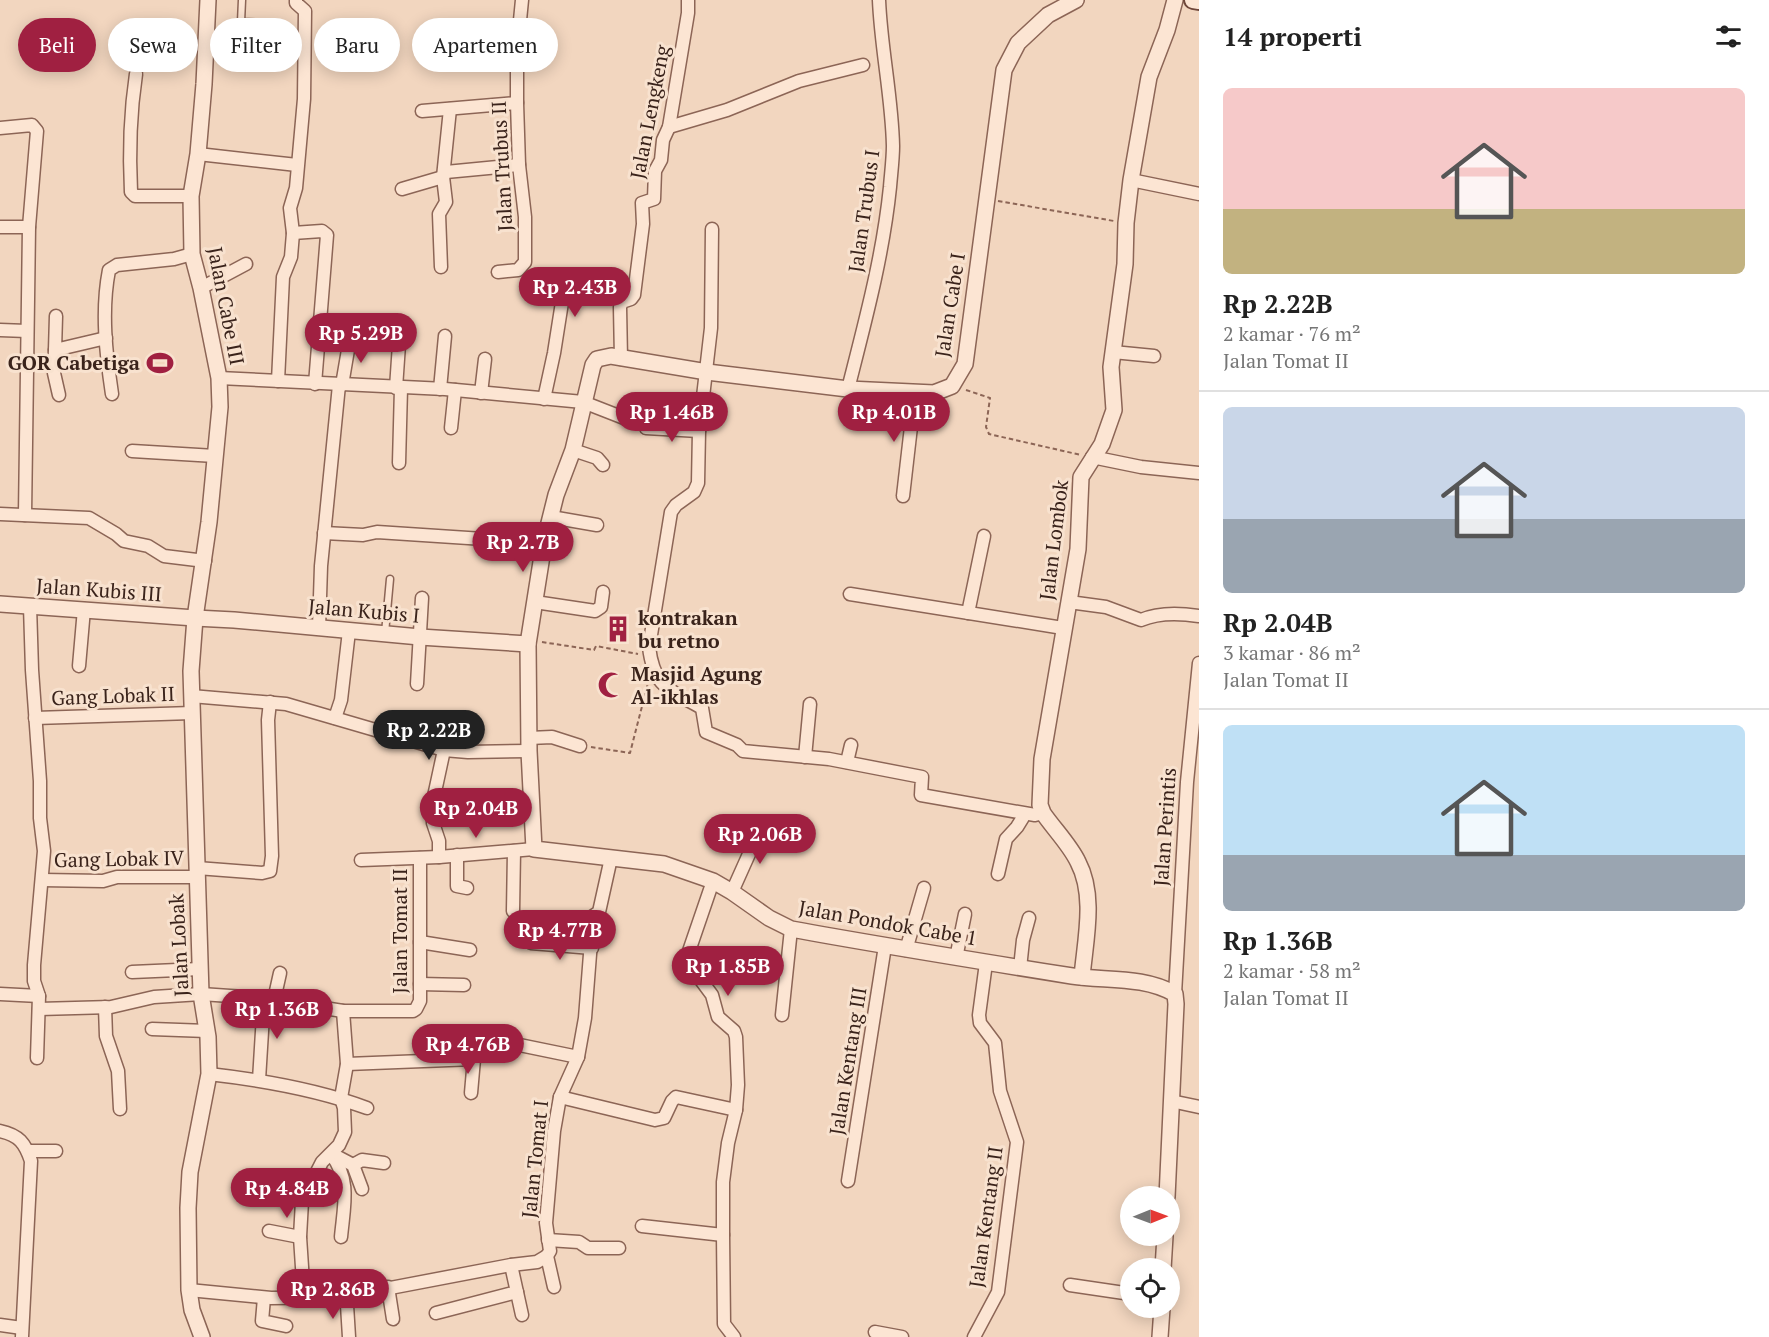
<!DOCTYPE html>
<html lang="id">
<meta charset="utf-8">
<style>
body{margin:0;font-family:"PT Serif",serif;background:#f2f2f2;color:#222;height:100vh;display:flex;flex-direction:column;font-size:22px;white-space:nowrap}
*{box-sizing:border-box;margin:0}
p{font-size:20px;color:#767676}
.icon{flex:none;width:33px;height:33px;fill:none;stroke:currentColor;stroke-width:2;stroke-linecap:round;stroke-linejoin:round}
.map{position:relative;flex:1;overflow:hidden}
.sheet{display:flex;flex-direction:column;background:#fff;width:570px}
.sheet>*{flex:none}
.top-card{position:absolute;left:18px;top:18px;width:570px;height:54px;display:flex;gap:12px}
.needle{width:39px;rotate:89deg}
.controls{position:absolute;left:1120px;top:1186px;display:grid;gap:12px}
.controls a{display:grid;place-items:center;width:60px;height:60px;border-radius:50%;background:#fff;box-shadow:0 3px 15px #0003;font-size:30px}
.price{position:absolute;translate:-50% -51px;padding:0 14px;border-radius:21px;background:#a02041;color:#fff;font-size:20px;line-height:39px;filter:drop-shadow(0 2px 3px #0008)}
.price::after{content:'';position:absolute;left:50%;top:36px;width:18px;height:14px;margin-left:-9px;background:inherit;clip-path:polygon(0 0,100% 0,50% 100%)}
.price.on{background:#222;color:#fff}
ul{padding:0;list-style:none}
li{display:grid;align-content:center;gap:12px;height:318px;padding:0 24px}
li+li{border-top:2px solid #e0e0e0}
li span{display:grid;place-items:center;height:186px;border-radius:9px;color:#555}
li>.icon{margin-inline-start:auto}
span .icon{width:108px;height:108px;fill:#fffc;stroke-width:1}
li b{font-size:26px}
h2{display:flex;justify-content:space-between;align-items:center;height:72px;padding:0 24px;font-size:26px}
.tag{padding:0 21px;border-radius:27px;background:#fff;box-shadow:0 3px 15px #0003;font-size:21px;line-height:54px}
.tag.on{background:#a02041;color:#fff}
main{display:flex;flex:1;min-height:0}
.map>svg:first-child{display:block}
</style>
<main>
<div class="map">
<svg width="1199" height="1337" viewBox="0 0 1199 1337">
<rect width="100%" height="100%" fill="#f2d6bf"/>
<g fill="none" stroke-linecap="round" stroke-linejoin="round">
<!-- service casing -->
<g stroke="#8c6556" stroke-width="9">
<g id="service">
<path d="M242,0L241,22L266,23"/>
<path d="M385,633L390,579"/>
</g>
</g>
<!-- minor casing -->
<g stroke="#8c6556" stroke-width="15">
<g id="minor">
<path d="M136,74C130,114 129,153 131,192L135,196H191"/>
<path d="M422,111L517,103"/>
<path d="M669,127L727,110L799,81L863,65"/>
<path d="M0,128L32,125L37,131L29,227L25,515"/>
<path d="M198,154L297,165"/>
<path d="M1131,180L1199,194"/>
<path d="M402,189L443,177L446,172L519,165"/>
<path d="M0,227H29"/>
<path d="M712,229L711,328L699,431L698,483L694,492L676,505L671,512L649,647C654,689 671,690 702,708L706,732L737,745L743,751L829,759L922,777L921,795L1035,815L1043,813"/>
<path d="M293,233L322,231L327,235L315,384"/>
<path d="M441,267L439,214L446,202L443,177L450,109"/>
<path d="M498,272L518,270L525,262V217L519,165L517,103V51L522,0"/>
<path d="M201,288L246,264"/>
<path d="M56,316L55,350L106,338"/>
<path d="M0,330L27,331"/>
<path d="M55,350L54,373L59,395"/>
<path d="M1113,352L1154,356"/>
<path d="M621,359L620,307L622,302L631,299L634,295L643,224L642,203L654,199L655,171L661,160L663,140L669,127L688,13V0"/>
<path d="M219,378L445,389L583,402L624,418"/>
<path d="M278,381L283,277L291,257L293,233L290,208L296,188L304,99L305,11L296,3V0"/>
<path d="M342,385L350,338"/>
<path d="M396,388L400,330"/>
<path d="M440,389L445,336"/>
<path d="M848,389C865,322 883,256 890,187C891,174 893,159 893,146C892,97 881,49 879,0"/>
<path d="M481,393L485,359"/>
<path d="M112,394C106,354 101,311 109,270L117,265L174,259L192,254"/>
<path d="M544,399L554,353L566,277"/>
<path d="M451,428L455,390"/>
<path d="M646,428L699,431"/>
<path d="M573,450L597,458L603,465"/>
<path d="M132,451L215,456"/>
<path d="M1092,457L1141,467L1199,473"/>
<path d="M399,463L401,388"/>
<path d="M903,496L915,392"/>
<path d="M0,514L89,518L116,534L124,541L148,546L164,556L205,561"/>
<path d="M551,517L597,525"/>
<path d="M324,533L363,535L377,532L544,543"/>
<path d="M850,594L1063,628"/>
<path d="M535,602L595,611L601,607L603,592"/>
<path d="M1069,602L1106,607L1141,620C1159,612 1180,613 1199,616"/>
<path d="M30,606L32,670L40,781V818L44,851L34,965V981L39,996L37,1058"/>
<path d="M968,613L984,536"/>
<path d="M319,628L321,566L339,385"/>
<path d="M79,666L84,609"/>
<path d="M417,684L422,598"/>
<path d="M191,696L286,704L444,750L468,752L529,751"/>
<path d="M35,718L192,713"/>
<path d="M335,718L341,700L349,631"/>
<path d="M529,738L552,737L580,746"/>
<path d="M805,757L810,704"/>
<path d="M847,762L851,745"/>
<path d="M457,855V886L467,888"/>
<path d="M439,857V841L433,823V801L444,750"/>
<path d="M361,860L439,857L534,849"/>
<path d="M197,868L262,873L270,871L272,856L268,720L270,702"/>
<path d="M998,874L1006,839L1017,827L1025,814"/>
<path d="M42,880L103,881L117,877H197"/>
<path d="M713,881L688,954L689,964L712,995L718,1017L734,1031L736,1037L738,1085L736,1110L728,1143L723,1182V1235L724,1324L734,1337"/>
<path d="M732,892L749,854L757,826"/>
<path d="M513,911L514,851"/>
<path d="M420,942L470,950"/>
<path d="M531,943L592,948"/>
<path d="M906,950L924,888"/>
<path d="M956,958L965,914"/>
<path d="M1020,968L1023,940L1029,918"/>
<path d="M132,972L200,969"/>
<path d="M420,984L464,985"/>
<path d="M0,994L39,996"/>
<path d="M1175,994L1187,782L1199,663"/>
<path d="M274,1000L280,973"/>
<path d="M105,1007L106,1036L118,1071L120,1109"/>
<path d="M39,1009L111,1007L154,997L201,994L260,998L343,1011H413L416,1009L420,1001V858"/>
<path d="M782,1015L791,929"/>
<path d="M152,1029L207,1031"/>
<path d="M347,1064L474,1059L475,1043L486,1038L578,1057"/>
<path d="M209,1074C262,1080 316,1089 367,1108"/>
<path d="M259,1080L264,999"/>
<path d="M471,1093L474,1059"/>
<path d="M560,1097L655,1120L664,1118L672,1101L676,1097L736,1110"/>
<path d="M1171,1101L1199,1107"/>
<path d="M0,1131C19,1135 25,1143 31,1161L22,1337"/>
<path d="M28,1151H56"/>
<path d="M331,1154C351,1180 344,1205 341,1237"/>
<path d="M334,1155L353,1165L362,1189"/>
<path d="M353,1165L362,1160L384,1163"/>
<path d="M848,1181L885,946"/>
<path d="M642,1226L723,1235"/>
<path d="M269,1231L300,1237"/>
<path d="M548,1240L579,1242L588,1248H619"/>
<path d="M511,1265L522,1315"/>
<path d="M1070,1285L1131,1294"/>
<path d="M388,1287L393,1319"/>
<path d="M554,1287L547,1256L550,1251L546,1223L554,1131L560,1097L578,1057L585,1018L593,916L599,912L611,858"/>
<path d="M189,1290L271,1298L343,1297L511,1265L537,1262L547,1256"/>
<path d="M304,1297L300,1237L302,1201L322,1162L339,1145L345,1132L344,1108L341,1098L347,1064L343,1011"/>
<path d="M343,1297L347,1305L349,1337"/>
<path d="M264,1298L262,1321L286,1326"/>
<path d="M436,1313L517,1292"/>
<path d="M0,1325L22,1328"/>
<path d="M875,1332L902,1337"/>
<path d="M974,1337L998,1292L1017,1142L1000,1091L995,1043L980,1023L979,1015L986,963"/>
</g>
</g>
<!-- tertiary casing -->
<g stroke="#8c6556" stroke-width="18">
<g id="tertiary">
<path d="M1076,0L1048,15L1018,43L1004,70L965,364L952,386L934,393L848,389L707,372L611,356L597,359L593,365L573,450L556,495L544,543L528,644L529,751L534,849L664,864L713,881L732,892L769,918L791,929C884,946 978,961 1072,976C1106,981 1144,976 1175,994L1176,1004L1167,1197"/>
<path d="M0,604L195,618L234,620L420,637L528,644"/>
<path d="M1082,977C1085,941 1096,896 1078,862C1070,845 1054,829 1043,813L1040,805L1042,759L1078,549L1081,477L1102,444L1114,410L1111,367L1125,264L1126,223L1131,180L1149,77L1167,30L1175,0"/>
<path d="M1163,1269L1165,1236"/>
<path d="M202,1337L192,1310L189,1290L188,1208L190,1172L209,1074L208,1037L201,994L191,671L195,618L209,522L220,407L219,378L201,288L192,254L191,196L198,154L204,84L208,0"/>
<path d="M1160,1337L1162,1308"/>
</g>
</g>
<!-- secondary casing -->
<g stroke="#6e4639" stroke-width="20">
<path id="secondary" d="M1193,0L1199,1"/>
</g>
<!-- path -->
<g stroke="#8c6556" stroke-width="2" stroke-dasharray="4.5 3" stroke-linecap="butt">
<path d="M998,201L1114,221"/>
<path d="M966,390L990,398L986,427L989,434L1081,455"/>
<path d="M542,642L594,650L596,646L638,654"/>
<path d="M591,747L630,753L648,683"/>
</g>
<!-- service -->
<use href="#service" stroke="#fce5d3" stroke-width="6"/>
<!-- minor -->
<use href="#minor" stroke="#fce5d3" stroke-width="12"/>
<!-- tertiary -->
<use href="#tertiary" stroke="#fce5d3" stroke-width="15"/>
<!-- secondary -->
<use href="#secondary" stroke="#fce5d3" stroke-width="16"/>
</g>
<!-- icons -->
<defs>
<g id="stadium-bare" transform="scale(2.07)"><path d="M0-5a6.5 5 0 1 0 0 10a6.5 5 0 1 0 0-10ZM-3.5-1.8h7v3.6h-7Z" fill="#a02041" stroke="#f8e2cf" stroke-width="2.5" paint-order="stroke"/></g>
<g id="building-bare" transform="scale(2.07)"><path d="M-4-6H4V6H1V3H-1V6H-4ZM-2.5-4.3h1.7v1.8h-1.7ZM.8-4.3h1.7v1.8H.8ZM-2.5-1h1.7V.8h-1.7ZM.8-1h1.7V.8H.8Z" fill="#a02041" stroke="#f8e2cf" stroke-width="2.5" paint-order="stroke"/></g>
<g id="mosque-bare" transform="scale(2.07)"><path d="M3.5-4.9A6 6 0 1 0 3.5 4.9A5 5 0 1 1 3.5-4.9Z" fill="#a02041" stroke="#f8e2cf" stroke-width="2.5" paint-order="stroke"/></g>
</defs>
<g fill-rule="evenodd">
<use href="#stadium-bare" x="160" y="363"/>
<use href="#building-bare" x="618" y="629"/>
<use href="#mosque-bare" x="611" y="685"/>
</g>
<g text-anchor="middle" stroke-width="6" stroke-linejoin="round" paint-order="stroke">
<!-- street labels -->
<g font-size="20" fill="#3a231b" stroke="#f8e2cf">
<text transform="translate(650 112) rotate(-79)" y="7">Jalan Lengkeng</text>
<text transform="translate(502 166) rotate(-93)" y="7">Jalan Trubus II</text>
<text transform="translate(864 211) rotate(-82)" y="7">Jalan Trubus I</text>
<text transform="translate(950 305) rotate(-81)" y="7">Jalan Cabe I</text>
<text transform="translate(226 306) rotate(79)" y="7">Jalan Cabe III</text>
<text transform="translate(1054 540) rotate(-83)" y="7">Jalan Lombok</text>
<text transform="translate(99 590) rotate(4)" y="7">Jalan Kubis III</text>
<text transform="translate(364 611) rotate(5)" y="7">Jalan Kubis I</text>
<text transform="translate(113 696) rotate(-2)" y="7">Gang Lobak II</text>
<text transform="translate(1165 827) rotate(-86)" y="7">Jalan Perintis</text>
<text transform="translate(119 859) rotate(-1)" y="7">Gang Lobak IV</text>
<text transform="translate(888 923) rotate(10)" y="7">Jalan Pondok Cabe 1</text>
<text transform="translate(400 931) rotate(-90)" y="7">Jalan Tomat II</text>
<text transform="translate(179 945) rotate(-93)" y="7">Jalan Lobak</text>
<text transform="translate(848 1061) rotate(-81)" y="7">Jalan Kentang III</text>
<text transform="translate(535 1159) rotate(-84)" y="7">Jalan Tomat I</text>
<text transform="translate(986 1217) rotate(-82)" y="7">Jalan Kentang II</text>
</g>
<!-- poi labels -->
<g font-size="20" font-weight="bold" fill="#3a231b" stroke="#f8e2cf" text-anchor="start">
<text x="140" y="370" text-anchor="end">GOR Cabetiga</text>
<text x="638" y="625">kontrakan<tspan x="638" dy="23">bu retno</tspan></text>
<text x="631" y="681">Masjid Agung<tspan x="631" dy="23">Al-ikhlas</tspan></text>
</g>
</g>
</svg>
<div class="controls">
<a><svg class="needle" viewBox="-14 -14 28 28"><path d="M0-13l5 13h-10z" fill="#e53935"/><path d="M0 13l5-13h-10z" fill="#767676"/></svg></a>
<a><svg class="icon" aria-label="locate" viewBox="0 0 24 24"><circle cx="12" cy="12" r="6"/><path d="M12 2v4M12 18v4M2 12h4M18 12h4"/></svg></a>
</div>
<b class="price" style="left:575px;top:318px">Rp 2.43B</b>
<b class="price" style="left:361px;top:364px">Rp 5.29B</b>
<b class="price" style="left:672px;top:443px">Rp 1.46B</b>
<b class="price" style="left:894px;top:443px">Rp 4.01B</b>
<b class="price" style="left:523px;top:573px">Rp 2.7B</b>
<b class="price on" style="left:429px;top:761px">Rp 2.22B</b>
<b class="price" style="left:476px;top:839px">Rp 2.04B</b>
<b class="price" style="left:760px;top:865px">Rp 2.06B</b>
<b class="price" style="left:560px;top:961px">Rp 4.77B</b>
<b class="price" style="left:728px;top:997px">Rp 1.85B</b>
<b class="price" style="left:277px;top:1040px">Rp 1.36B</b>
<b class="price" style="left:468px;top:1075px">Rp 4.76B</b>
<b class="price" style="left:287px;top:1219px">Rp 4.84B</b>
<b class="price" style="left:333px;top:1320px">Rp 2.86B</b>
<div class="top-card">
<a class="tag on">Beli</a>
<a class="tag">Sewa</a>
<a class="tag">Filter</a>
<a class="tag">Baru</a>
<a class="tag">Apartemen</a>
</div>
</div>
<section class="sheet">
<h2>14 properti<svg class="icon" aria-label="filters" viewBox="0 0 24 24"><path d="M4 7h16M4 17h16"/><circle cx="9" cy="7" r="2"/><circle cx="15" cy="17" r="2"/></svg></h2>
<ul>
<li><span style="background:linear-gradient(#f6c9c9 65%,#c2b280 0)"><svg class="icon" aria-label="home" viewBox="0 0 24 24"><path d="M3 11l9-7 9 7M6 9v11h12V9"/></svg></span><div><b>Rp 2.22B</b><p>2 kamar · 76 m²</p><p>Jalan Tomat II</p></div></li>
<li><span style="background:linear-gradient(#c9d6e8 60%,#9aa5b1 0)"><svg class="icon" aria-label="home" viewBox="0 0 24 24"><path d="M3 11l9-7 9 7M6 9v11h12V9"/></svg></span><div><b>Rp 2.04B</b><p>3 kamar · 86 m²</p><p>Jalan Tomat II</p></div></li>
<li><span style="background:linear-gradient(#bfe0f5 70%,#9aa5b1 0)"><svg class="icon" aria-label="home" viewBox="0 0 24 24"><path d="M3 11l9-7 9 7M6 9v11h12V9"/></svg></span><div><b>Rp 1.36B</b><p>2 kamar · 58 m²</p><p>Jalan Tomat II</p></div></li>
</ul>
</section>
</main>
